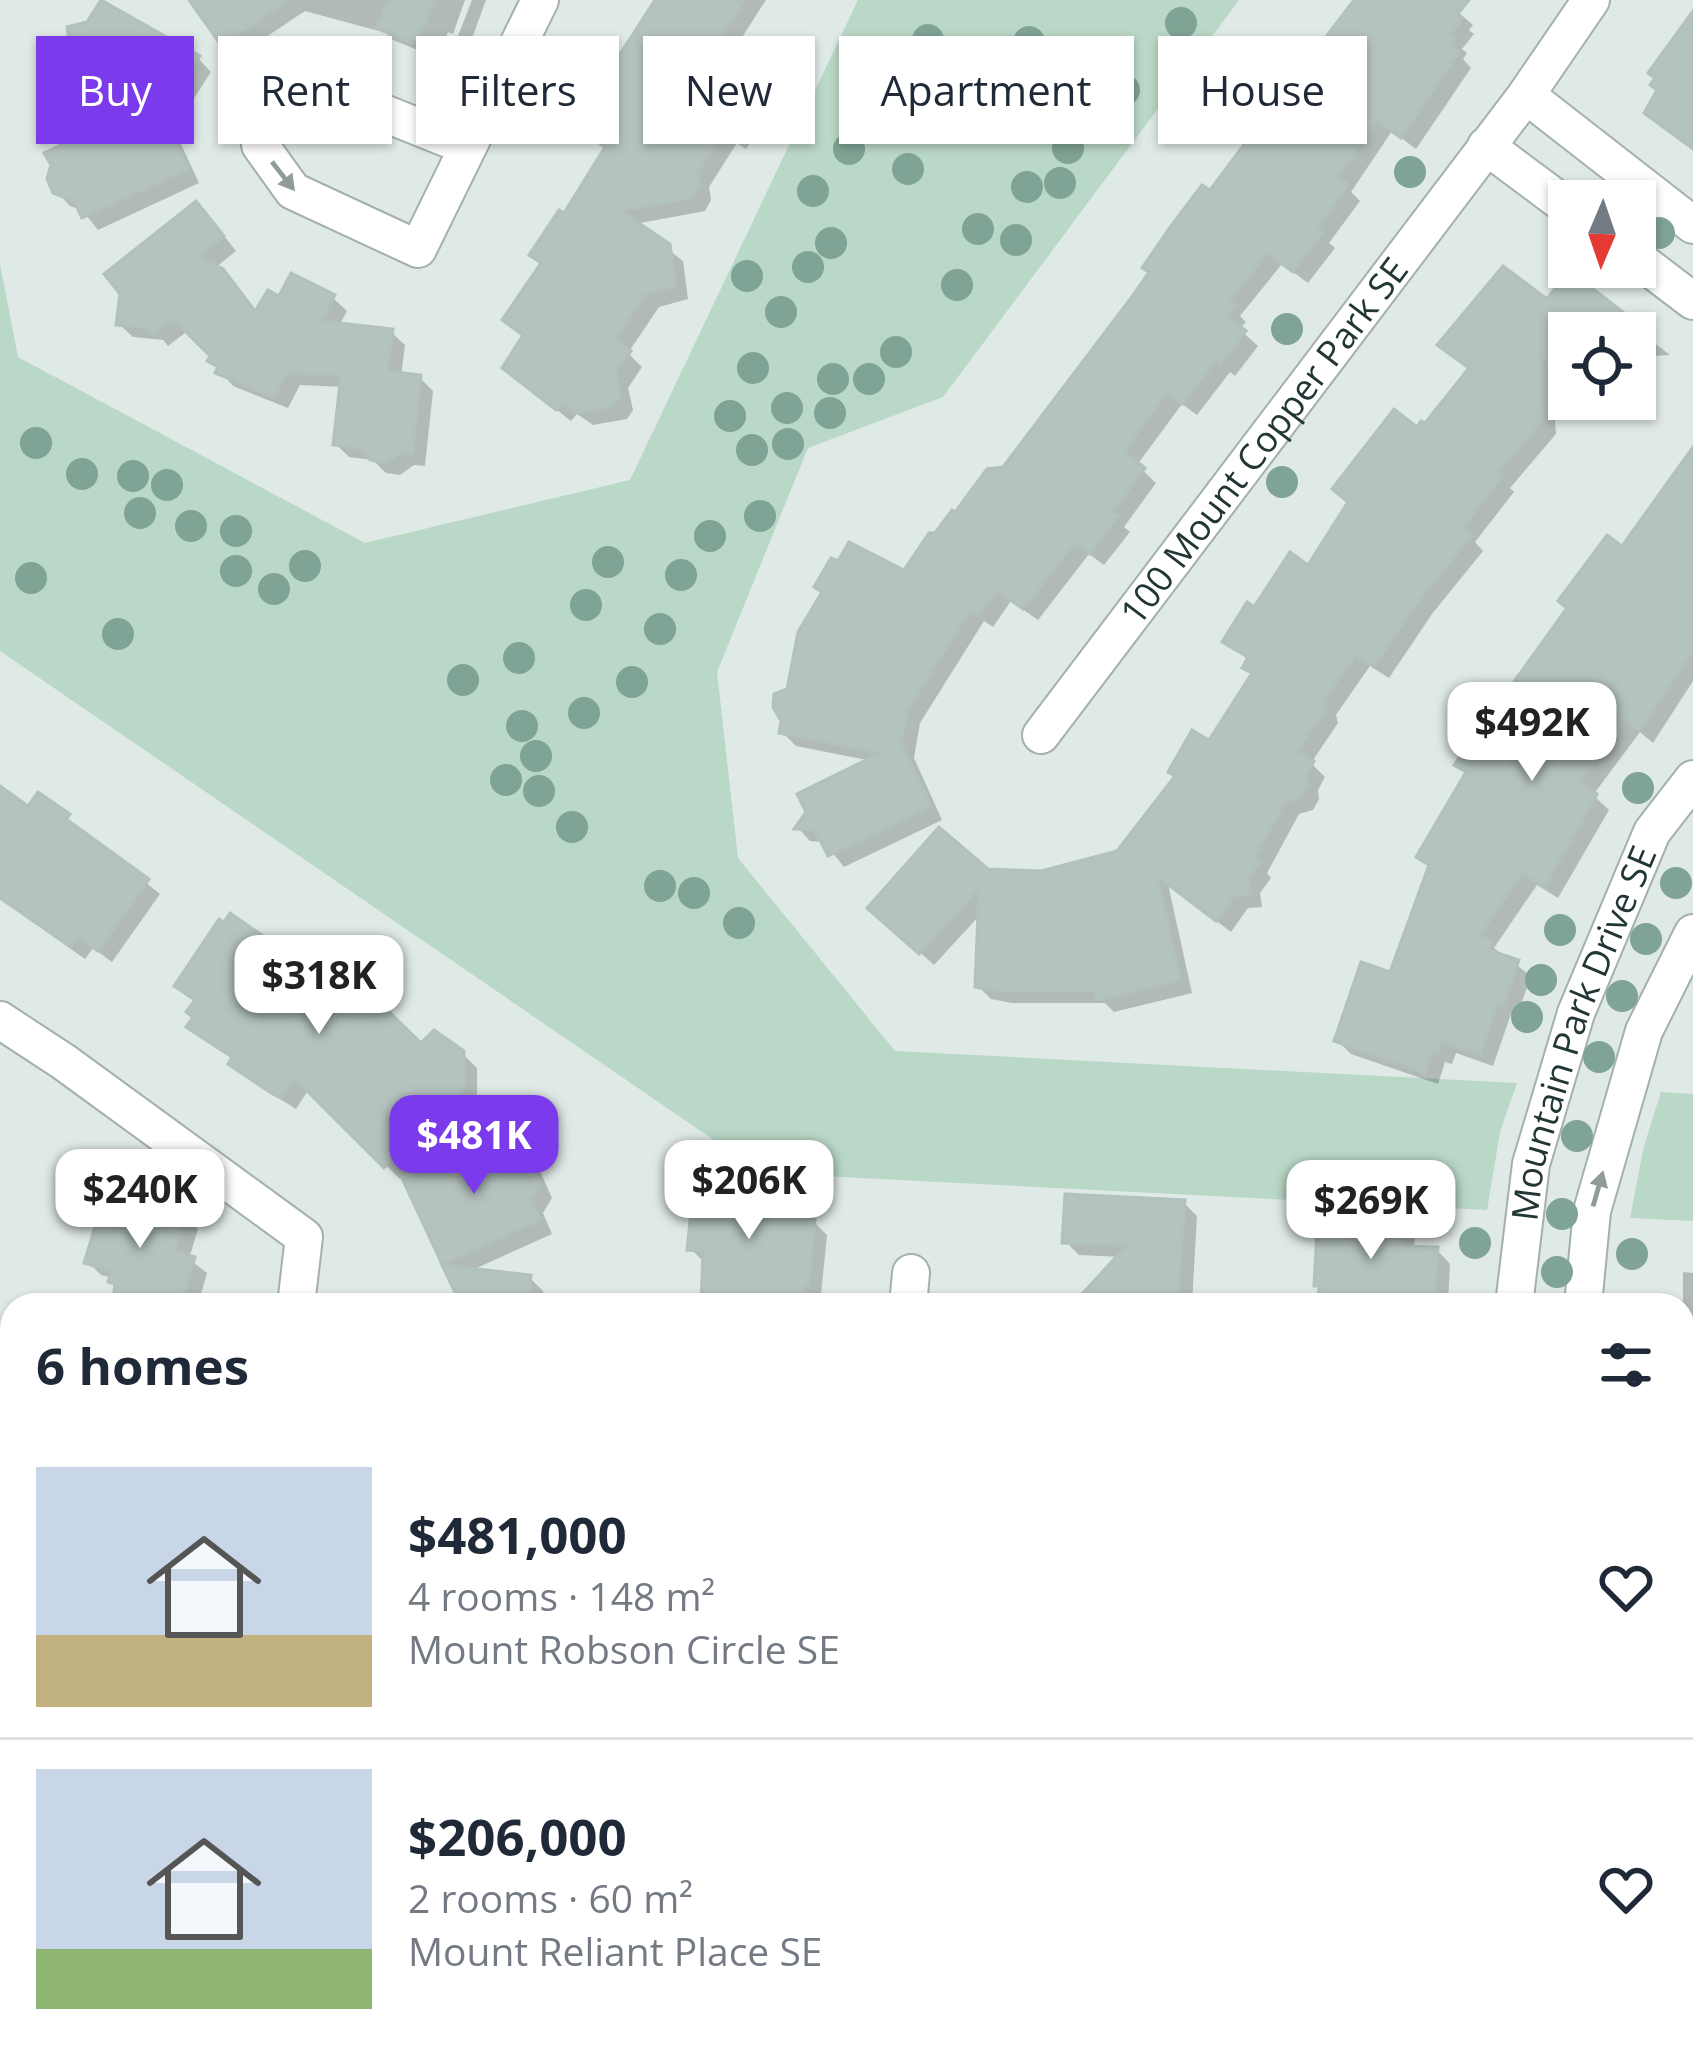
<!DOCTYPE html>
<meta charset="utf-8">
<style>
body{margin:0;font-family:"Open Sans",sans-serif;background:#f6f6f7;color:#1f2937;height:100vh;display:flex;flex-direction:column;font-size:45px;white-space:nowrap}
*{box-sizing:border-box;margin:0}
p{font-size:39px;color:#747a83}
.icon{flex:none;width:66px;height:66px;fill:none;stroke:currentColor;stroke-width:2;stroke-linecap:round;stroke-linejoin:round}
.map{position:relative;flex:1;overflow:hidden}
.sheet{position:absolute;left:0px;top:1293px;width:1695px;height:771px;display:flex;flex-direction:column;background:#fff;border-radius:36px 36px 0 0;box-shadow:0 3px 9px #0004}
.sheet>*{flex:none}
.top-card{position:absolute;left:36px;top:36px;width:1623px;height:108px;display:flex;gap:24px}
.needle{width:78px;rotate:182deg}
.tools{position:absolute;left:1548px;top:180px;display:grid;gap:24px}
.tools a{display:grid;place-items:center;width:108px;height:108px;border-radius:0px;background:#fff;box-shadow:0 3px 9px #0004;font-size:60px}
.price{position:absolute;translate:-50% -102px;padding:0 27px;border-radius:24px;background:#fff;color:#222;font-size:39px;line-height:78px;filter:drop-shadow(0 3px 6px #0008)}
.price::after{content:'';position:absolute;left:50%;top:72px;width:36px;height:27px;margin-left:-18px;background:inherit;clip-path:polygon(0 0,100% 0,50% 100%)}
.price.current{background:#7c3aed;color:#fff}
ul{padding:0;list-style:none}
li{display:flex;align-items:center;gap:36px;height:300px;padding:0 36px}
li+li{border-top:3px solid #e0e1e3}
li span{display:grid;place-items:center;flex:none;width:336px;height:240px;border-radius:0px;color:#555}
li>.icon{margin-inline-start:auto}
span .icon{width:144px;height:144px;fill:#fffc;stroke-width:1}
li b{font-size:51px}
h2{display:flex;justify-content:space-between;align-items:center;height:144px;padding:0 36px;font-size:51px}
.pill{padding:0 42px;border-radius:0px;background:#fff;box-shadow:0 3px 9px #0004;font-size:42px;line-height:108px}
.pill.current{background:#7c3aed;color:#fff}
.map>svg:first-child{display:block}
</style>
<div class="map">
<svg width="1693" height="2063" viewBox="0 0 1693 2063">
<rect width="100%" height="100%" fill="#dfe9e6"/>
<!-- green -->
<g fill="#bad8c7">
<path d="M858,0H1239L943,397L808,448L717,672L738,858L895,1051L1517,1083L1500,1132L1487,1210L762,1173L0,651V264L18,357L365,543L630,480Z"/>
<path d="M1661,1092L1693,1094V1221L1630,1218L1644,1146Z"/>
</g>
<!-- shadow -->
<g fill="#0003">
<path d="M193,0H465L453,34L448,32L445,40L438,37L430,55L393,40L386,33L305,11L236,57Z"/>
<path d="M472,0H486L471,41L458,36Z"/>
<path d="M659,0H766L737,45L790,84L746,149L737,143L709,187L711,200L705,211L635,224L683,261L688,299L659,307L628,353L642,367L628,388L633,410L627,419L593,425L577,414L571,421L520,381L525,337L506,320L543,266L533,255L565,217L607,148L624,71Z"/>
<path d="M1358,0H1444L1473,25L1469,30L1474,34L1462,49L1467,53L1463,59L1471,68L1416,149L1392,131L1351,192L1360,201L1329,243L1335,248L1308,283L1282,264L1240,316L1246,322L1239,329L1258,346L1235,376L1230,372L1197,415L1182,404L1137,465L1156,483L1124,527L1130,532L1104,565L1089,554L1038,620L1011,601L993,627L984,621L920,723L914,758L942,820L844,867L824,842L810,841L798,828L872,761L796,746L782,732L790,691L905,574L936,535L1004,470Z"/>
<path d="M198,58L211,72L174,129L199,183L98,230L82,210L70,206L56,191L141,111L80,74L67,61Z"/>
<path d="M210,218L236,251L215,268L237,286L257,314L280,299L333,298L347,311L339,326L391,332L405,345L401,376L420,378L433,391L425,466L414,465L400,475L386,473L373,460L349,457L336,444L343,387L300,385L288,408L233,386L211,361L214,355L189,330L168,346L163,340L133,337L119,324Z"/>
<path d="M1568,276L1670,355L1635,357V333H1569V399H1602L1554,406L1556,434L1510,488L1514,492L1475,542L1483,551L1432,614L1389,678L1370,666L1336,715L1338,723L1311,763L1325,777L1318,790L1319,799L1313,810L1299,814L1267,873L1271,878L1260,893L1262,907L1248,908L1231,932L1168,884L1192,993L1114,1012L1105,1003H1012L991,999L978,986L981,914L934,965L885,921L987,872L1041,874L1119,854L1210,744L1254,676L1245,667L1249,661L1226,641L1255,611L1309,569L1471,371L1441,345L1548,304Z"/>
<path d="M1693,463V681L1653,743L1640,732L1593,795L1609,810L1558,898L1537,885L1494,948L1531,976L1517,1016L1511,1014L1493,1066L1456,1053L1452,1064L1445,1062L1438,1084L1351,1054L1337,1040L1392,976L1431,868L1420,856L1468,775L1458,764Z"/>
<path d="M0,789L29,810L39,796L160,894L112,962L93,948L85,959L0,899Z"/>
<path d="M300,965L357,985L373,982L387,996L390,1016L421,1048L462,1053L477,1068V1104L400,1179L309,1089L296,1109L245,1077L232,1064L234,1060L190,1026L197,1003L178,985Z"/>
<path d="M499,1135L517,1158L527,1159L541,1173L552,1198L543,1213L552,1234L470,1271L529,1277L543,1291L542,1305H413V1302L461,1298L445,1262Z"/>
<path d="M736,1180L780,1185L794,1199V1220L814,1222L827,1235L820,1305H705V1263L690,1248Z"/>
<path d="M1184,1203L1197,1216L1192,1305H1076L1120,1257L1079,1255L1066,1242Z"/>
<path d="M184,1216L198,1229L189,1259L207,1273L198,1305H115L117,1287L112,1278L101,1275L88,1262Z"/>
<path d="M1402,1218L1415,1232L1414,1250H1437L1450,1264L1448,1305H1320Z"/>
<path d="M1683,1272L1693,1273V1699L1683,1689V1550H1687L1689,1479H1683Z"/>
<path d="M1683,1828L1693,1829V2063H1595L1597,2052H1683Z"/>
<path d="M0,2043L12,2045V2052H109L108,2063H0Z"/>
<path d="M296,2052H422L419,2063H304Z"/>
<path d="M633,2052H773L772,2063H631Z"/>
<path d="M935,2052H1091L1076,2063H935Z"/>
<path d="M1224,2052H1359L1365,2058L1364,2063H1222Z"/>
</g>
<!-- building -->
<g fill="#b5c3bf" stroke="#b2c1be" stroke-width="3">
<path d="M101,0L200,56L162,114L188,169L82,218L74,201L53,193L47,179L51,165L44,153L141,108L63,61L70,50L67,27L87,22Z"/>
<path d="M189,0H289L221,45Z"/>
<path d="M388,0H435L416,44L376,28Z"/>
<path d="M655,0H744L723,33L778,68L732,138L722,132L697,173L699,185L692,198L621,211L670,244L676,286L645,294L614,340L631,351L615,373L621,395L613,406L577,413L562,403L556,410L502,368L523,335L502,320L541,263L529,255L559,210L564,213L605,147L594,139L599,130L589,122L621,70L613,65Z"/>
<path d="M1354,0H1469L1457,15L1462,19L1451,34L1455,38L1450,45L1459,52L1401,138L1377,120L1338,177L1348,185L1317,228L1323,232L1293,272L1267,253L1229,301L1235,306L1227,315L1246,331L1220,365L1215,361L1182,404L1167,392L1124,451L1145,468L1112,512L1118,516L1090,554L1074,543L1023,609L997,590L978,616L970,610L908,709L901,743L931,806L828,856L815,830L794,829L806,812L797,794L880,753L779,733L781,721L773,707L774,694L787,689L798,632L822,592L814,587L831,558L838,561L849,542L904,570L929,533H935L952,510L955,512L987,469L1003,467L1131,298L1149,272L1142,268L1171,226L1202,185L1210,190L1294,78L1292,63L1300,53L1316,50Z"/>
<path d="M1693,11V149L1644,113L1657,90L1650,85L1655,78L1648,73Z"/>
<path d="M196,201L224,236L199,257L223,269L255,311L268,290L279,296L291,273L335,295L321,321L393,329L387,371L421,375L412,454L400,453L385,463L370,460L360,448L333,445L341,375L286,373L274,397L215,373L218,367L207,361L210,356L173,319L153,334L147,328L116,325L120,294L104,274Z"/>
<path d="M1503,266L1547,299L1569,270L1650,333H1569V377L1540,355L1543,419L1498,473L1502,476L1463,528L1472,535L1419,600L1374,667L1356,654L1324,700L1326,708L1297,751L1314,761L1306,775L1307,784L1299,798L1286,801L1254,858L1260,862L1248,878L1250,894L1234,896L1216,921L1157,876L1180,980L1097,1000L1095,991H996L975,987L979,888L919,954L867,908L939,827L988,869L1041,871L1117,851L1175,776L1168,772L1192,730L1209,740L1252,673L1242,668L1248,657L1222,642L1247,602L1254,607L1290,552L1308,565L1348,502L1332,489L1394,409L1417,427L1421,421L1425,423L1469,368L1437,345Z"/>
<path d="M1693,447V650L1639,731L1625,721L1579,782L1597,794L1544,887L1522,873L1479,936L1491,941L1488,950L1519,960L1503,1005L1498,1003L1480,1055L1442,1041L1438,1053L1432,1050L1425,1073L1334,1041L1361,962L1390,972L1429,865L1416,857L1466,772L1454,765L1567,608L1558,601L1607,535L1622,546Z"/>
<path d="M0,786L28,806L38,792L70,814L66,819L149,879L98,951L78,937L71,947L0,898Z"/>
<path d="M230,913L299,961L308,948L357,982L374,979L377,1000L421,1043L434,1030L464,1051V1090L384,1168L294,1078L281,1098L271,1093L228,1064L232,1057L186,1027L193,1017L186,1012L195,1000L174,986L219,919L224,922Z"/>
<path d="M500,1132L510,1154L528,1156L540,1183L531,1198L540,1220L442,1264L401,1176Z"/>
<path d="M715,1169L731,1171L737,1177L781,1182L782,1215L815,1219L809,1284H805L802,1305H701L703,1251L687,1250L694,1181Z"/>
<path d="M106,1190L186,1213L174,1251L195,1257L181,1305H112L115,1284L108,1282L111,1271L84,1263Z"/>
<path d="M1065,1194L1185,1200L1177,1305H1072L1127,1245L1062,1243Z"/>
<path d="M1318,1211L1403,1215L1402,1246L1438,1247L1434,1305H1318L1319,1286H1314Z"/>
<path d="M442,1265L531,1275L529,1305H461Z"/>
</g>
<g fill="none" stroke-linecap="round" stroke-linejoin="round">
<!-- minor casing -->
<g stroke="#a3b0ad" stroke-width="40">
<g id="minor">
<path d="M1526,95L1693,225"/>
<path d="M466,146L331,92L289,95L260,145L293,191L418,249L540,0"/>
<path d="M1486,146L1569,208"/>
<path d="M1635,257L1693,301"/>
<path id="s1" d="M1041,735L1526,95L1591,0"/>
<path d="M0,1020L64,1062L304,1237L296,1305"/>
<path d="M908,1305L911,1273"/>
<path id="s2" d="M1514,1305L1531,1164L1576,1013L1652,832L1693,779"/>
<path d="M1583,1305L1592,1211L1644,1031L1693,933"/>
<path d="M1683,1756H1693"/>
<path d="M180,2063L183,2052"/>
<path d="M826,2063L827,2052"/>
<path d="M1418,2063L1420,2052"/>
<path d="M1501,2063L1503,2052"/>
</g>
</g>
<!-- minor -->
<use href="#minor" stroke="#fff" stroke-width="36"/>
</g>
<!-- trees -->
<g fill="#7fa394">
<circle cx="1181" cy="23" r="16"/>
<circle cx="928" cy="40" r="16"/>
<circle cx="1029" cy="42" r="16"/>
<circle cx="1114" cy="55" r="16"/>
<circle cx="454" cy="74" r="16"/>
<circle cx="994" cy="80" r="16"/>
<circle cx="1124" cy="90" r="16"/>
<circle cx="891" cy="102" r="16"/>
<circle cx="1091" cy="107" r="16"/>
<circle cx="952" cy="126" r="16"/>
<circle cx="1068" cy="148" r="16"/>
<circle cx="849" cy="149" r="16"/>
<circle cx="908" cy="169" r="16"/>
<circle cx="1410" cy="172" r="16"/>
<circle cx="1060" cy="183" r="16"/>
<circle cx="1027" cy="187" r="16"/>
<circle cx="813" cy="191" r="16"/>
<circle cx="978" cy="229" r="16"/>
<circle cx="1659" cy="233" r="16"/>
<circle cx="1016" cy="240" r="16"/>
<circle cx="831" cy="243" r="16"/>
<circle cx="808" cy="267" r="16"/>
<circle cx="747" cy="276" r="16"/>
<circle cx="957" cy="285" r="16"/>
<circle cx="781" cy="312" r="16"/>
<circle cx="1287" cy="329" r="16"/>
<circle cx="896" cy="352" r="16"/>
<circle cx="753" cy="368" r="16"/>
<circle cx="833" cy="379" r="16"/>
<circle cx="869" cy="379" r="16"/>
<circle cx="787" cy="408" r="16"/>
<circle cx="830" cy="413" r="16"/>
<circle cx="730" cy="416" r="16"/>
<circle cx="36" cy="443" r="16"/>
<circle cx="788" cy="444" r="16"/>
<circle cx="752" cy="450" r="16"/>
<circle cx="82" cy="474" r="16"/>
<circle cx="133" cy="476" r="16"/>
<circle cx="1282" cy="482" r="16"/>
<circle cx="167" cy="485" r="16"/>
<circle cx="140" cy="513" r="16"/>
<circle cx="760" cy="516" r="16"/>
<circle cx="191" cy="526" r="16"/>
<circle cx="236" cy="531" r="16"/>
<circle cx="710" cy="536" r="16"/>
<circle cx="608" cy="562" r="16"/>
<circle cx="305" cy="566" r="16"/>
<circle cx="236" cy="571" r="16"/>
<circle cx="681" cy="575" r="16"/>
<circle cx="31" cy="578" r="16"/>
<circle cx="274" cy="589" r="16"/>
<circle cx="586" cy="605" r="16"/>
<circle cx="660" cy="629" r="16"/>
<circle cx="118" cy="634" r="16"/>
<circle cx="519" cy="658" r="16"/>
<circle cx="463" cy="680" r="16"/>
<circle cx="632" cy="682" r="16"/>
<circle cx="584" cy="713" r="16"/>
<circle cx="522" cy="726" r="16"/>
<circle cx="536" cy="756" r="16"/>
<circle cx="506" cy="780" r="16"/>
<circle cx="1638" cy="788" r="16"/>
<circle cx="539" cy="791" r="16"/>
<circle cx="572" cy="827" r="16"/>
<circle cx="1676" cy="883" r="16"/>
<circle cx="660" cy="886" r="16"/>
<circle cx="694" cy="893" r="16"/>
<circle cx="739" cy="923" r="16"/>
<circle cx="1560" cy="930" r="16"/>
<circle cx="1646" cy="939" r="16"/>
<circle cx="1541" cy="980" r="16"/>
<circle cx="1622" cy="996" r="16"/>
<circle cx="1527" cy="1017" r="16"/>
<circle cx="1599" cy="1057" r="16"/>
<circle cx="1577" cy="1136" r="16"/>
<circle cx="1562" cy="1214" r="16"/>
<circle cx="1475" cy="1243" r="16"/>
<circle cx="1632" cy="1254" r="16"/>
<circle cx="1557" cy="1272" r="16"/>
</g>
<!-- one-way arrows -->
<defs><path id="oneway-solid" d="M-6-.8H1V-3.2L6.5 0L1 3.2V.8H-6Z" transform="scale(3)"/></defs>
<g fill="#909b9a">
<use href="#oneway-solid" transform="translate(283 176) rotate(52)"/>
<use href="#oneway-solid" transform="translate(1598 1189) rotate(-74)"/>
</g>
<g text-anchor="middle" stroke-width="10" stroke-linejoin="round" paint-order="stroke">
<!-- street labels -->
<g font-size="36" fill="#223735" stroke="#eff6f3">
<text dy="13" stroke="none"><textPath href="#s1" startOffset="369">100 Mount Copper Park SE</textPath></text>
<text dy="13" stroke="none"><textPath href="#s2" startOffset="282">Mountain Park Drive SE</textPath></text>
</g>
</g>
</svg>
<div class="tools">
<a><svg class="needle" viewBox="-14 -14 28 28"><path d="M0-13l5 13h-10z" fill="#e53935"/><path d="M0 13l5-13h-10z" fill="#747a83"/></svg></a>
<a><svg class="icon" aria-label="locate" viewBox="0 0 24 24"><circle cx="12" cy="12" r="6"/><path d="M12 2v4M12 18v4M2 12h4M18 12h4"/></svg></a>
</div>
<b class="price" style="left:1532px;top:784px">$492K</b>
<b class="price" style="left:319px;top:1037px">$318K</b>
<b class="price current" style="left:474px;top:1197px">$481K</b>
<b class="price" style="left:749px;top:1242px">$206K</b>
<b class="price" style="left:140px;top:1251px">$240K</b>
<b class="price" style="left:1371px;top:1262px">$269K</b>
<div class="top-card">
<a class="pill current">Buy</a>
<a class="pill">Rent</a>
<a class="pill">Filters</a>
<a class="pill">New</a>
<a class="pill">Apartment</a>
<a class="pill">House</a>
</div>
<section class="sheet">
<h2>6 homes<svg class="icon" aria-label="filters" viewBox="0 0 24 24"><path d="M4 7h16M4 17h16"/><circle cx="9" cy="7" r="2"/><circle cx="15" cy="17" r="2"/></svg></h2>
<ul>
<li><span style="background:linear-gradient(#c9d6e8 70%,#c2b280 0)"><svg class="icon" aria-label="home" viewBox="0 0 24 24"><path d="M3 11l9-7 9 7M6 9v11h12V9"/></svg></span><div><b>$481,000</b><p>4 rooms · 148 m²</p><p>Mount Robson Circle SE</p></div><svg class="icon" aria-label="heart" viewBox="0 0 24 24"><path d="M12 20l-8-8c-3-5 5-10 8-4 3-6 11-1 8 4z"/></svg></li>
<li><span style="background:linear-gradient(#c9d6e8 75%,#8fb573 0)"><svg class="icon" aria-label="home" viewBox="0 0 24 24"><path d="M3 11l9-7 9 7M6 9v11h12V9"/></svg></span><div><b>$206,000</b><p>2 rooms · 60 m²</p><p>Mount Reliant Place SE</p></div><svg class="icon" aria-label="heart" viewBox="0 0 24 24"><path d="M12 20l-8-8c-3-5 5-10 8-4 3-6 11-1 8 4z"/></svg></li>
</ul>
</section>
</div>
